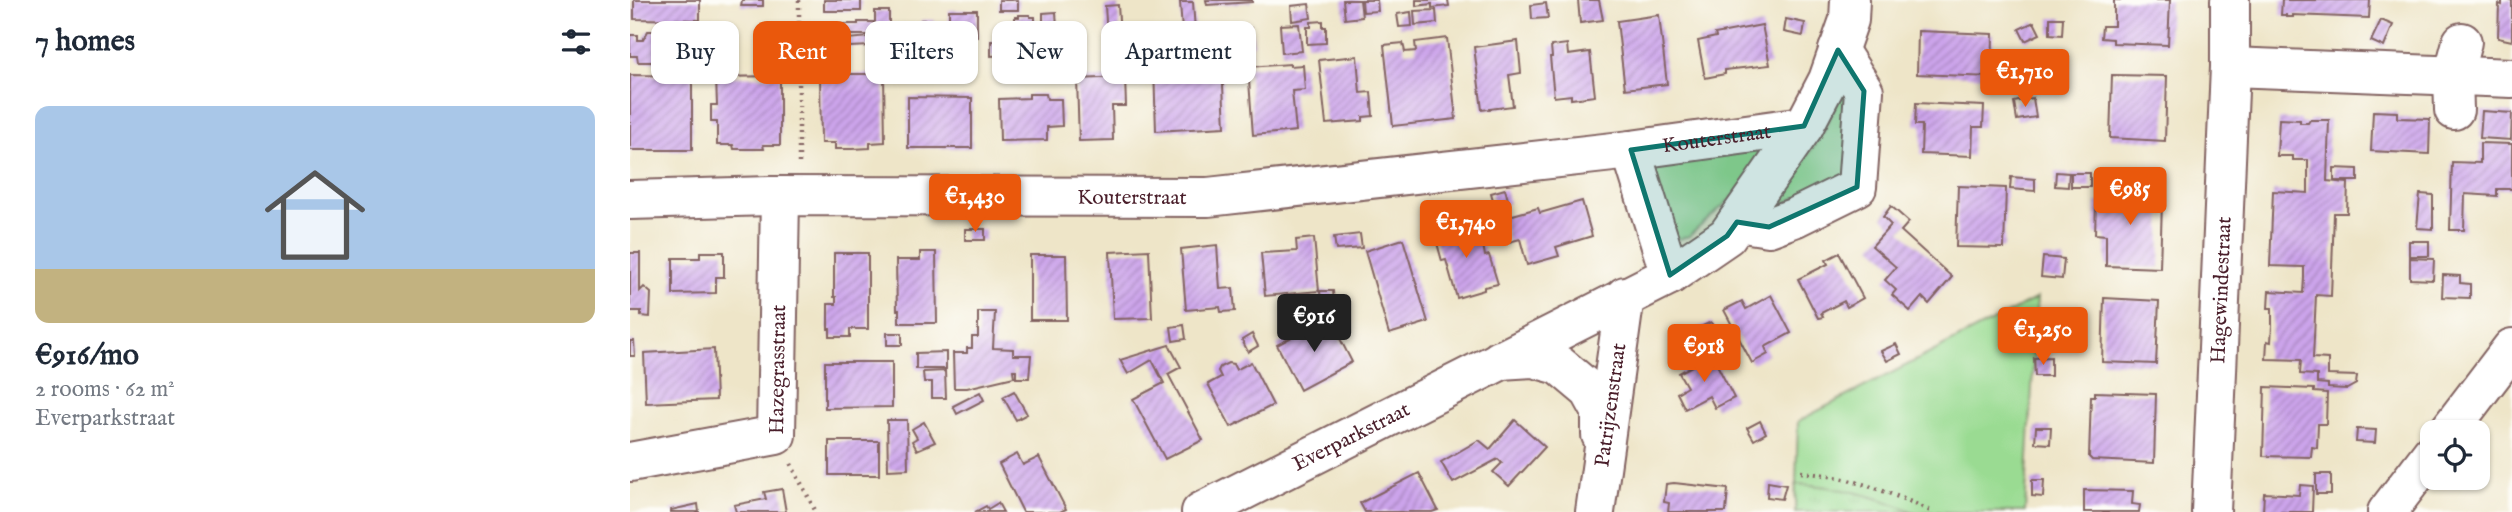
<!DOCTYPE html>
<meta charset="utf-8">
<style>
body{margin:0;font-family:"IM FELL English",serif;background:#f2f2f3;color:#1f2937;height:100vh;display:flex;flex-direction:column;font-size:26px;white-space:nowrap}
*{box-sizing:border-box;margin:0}
p{font-size:23px;color:#747a83}
.icon{flex:none;width:38px;height:38px;fill:none;stroke:currentColor;stroke-width:2;stroke-linecap:round;stroke-linejoin:round}
.map{position:relative;flex:1;overflow:hidden}
.side{display:flex;flex-direction:column;background:#fff;width:630px}
.side>*{flex:none}
.top-card{position:absolute;left:21px;top:21px;width:665px;height:63px;display:flex;gap:14px}
.controls{position:absolute;left:1790px;top:420px;display:grid;gap:14px}
.controls a{display:grid;place-items:center;width:70px;height:70px;border-radius:14px;background:#fff;box-shadow:0 2px 5px #0004;font-size:35px}
.price{position:absolute;translate:-50% -60px;padding:0 16px;border-radius:7px;background:#ea580c;color:#fff;font-size:23px;line-height:46px;filter:drop-shadow(0 2px 4px #0008)}
.price::after{content:'';position:absolute;left:50%;top:42px;width:21px;height:16px;margin-left:-10px;background:inherit;clip-path:polygon(0 0,100% 0,50% 100%)}
.price.selected{background:#222;color:#fff}
ul{padding:0;list-style:none}
li{display:grid;align-content:center;gap:14px;height:371px;padding:0 35px}
li span{display:grid;place-items:center;height:217px;border-radius:14px;color:#555}
li>.icon{margin-inline-start:auto}
span .icon{width:126px;height:126px;fill:#fffc;stroke-width:1}
li b{font-size:30px}
h2{display:flex;justify-content:space-between;align-items:center;height:84px;padding:0 35px;font-size:30px}
.pill{padding:0 24px;border-radius:14px;background:#fff;box-shadow:0 2px 5px #0004;font-size:24px;line-height:63px}
.pill.selected{background:#ea580c;color:#fff}
main{display:flex;flex:1;min-height:0}
.map>svg:first-child{display:block}
</style>
<main>
<section class="side">
<h2>7 homes<svg class="icon" aria-label="filters" viewBox="0 0 24 24"><path d="M4 7h16M4 17h16"/><circle cx="9" cy="7" r="2"/><circle cx="15" cy="17" r="2"/></svg></h2>
<ul>
<li><span style="background:linear-gradient(#a9c7e8 75%,#c2b280 0)"><svg class="icon" aria-label="home" viewBox="0 0 24 24"><path d="M3 11l9-7 9 7M6 9v11h12V9"/></svg></span><div><b>€916/mo</b><p>2 rooms · 62 m²</p><p>Everparkstraat</p></div></li>
</ul>
</section>
<div class="map">
<svg width="1882" height="512" viewBox="0 0 1882 512">
<defs>
<pattern id="park-tufts" width="24" height="20" patternUnits="userSpaceOnUse" patternTransform="scale(1.75)"><rect width="24" height="20" fill="#9adb92"/><path d="M3 7l-1-3M5 7V3M7 7l1-3M15 17l-1-3M17 17v-4M19 17l1-3" fill="none" stroke="#86bc7e"/></pattern>
<pattern id="building-hatch" width="6" height="6" patternUnits="userSpaceOnUse" patternTransform="scale(1.75)"><rect width="6" height="6" fill="#cca4eb"/><path d="M-1 1l2-2M0 6l6-6M5 7l2-2" fill="none" stroke="#a885bf"/></pattern>
</defs>
<rect width="100%" height="100%" fill="#fdfcf7"/>
<filter id="ink" filterUnits="userSpaceOnUse"><feTurbulence type="fractalNoise" baseFrequency=".0143" numOctaves="2"/><feDisplacementMap in="SourceGraphic" scale="14" xChannelSelector="R" yChannelSelector="G"/><feConvolveMatrix kernelMatrix="1 2 1 2 8 2 1 2 1" color-interpolation-filters="sRGB"/></filter>
<filter id="wash" filterUnits="userSpaceOnUse"><feTurbulence type="fractalNoise" baseFrequency=".00686" numOctaves="4" result="noise"/><feDisplacementMap in="SourceGraphic" scale="28" xChannelSelector="R" yChannelSelector="G"/><feGaussianBlur stdDeviation="1.57" result="paint"/><feColorMatrix in="noise" values="0 0 0 0 0 0 0 0 0 0 0 0 0 0 0 0 0 1.4 0 .05"/><feComposite in="paint" operator="in"/></filter>
<g filter="url(#wash)">
<rect width="100%" height="100%" fill="#eee5c8"/>
<!-- green -->
<g fill="#9adb92" stroke="#727d5e" stroke-width="2">
<path d="M1217,81L1219,174L1132,213L1150,195L1194,131Z"/>
<path d="M1126,147L1135,152L1112,189L1059,236L1049,239L1037,233L1021,166Z"/>
<path d="M1407,298L1395,512H1165L1168,421Z"/>
</g>
<!-- park -->
<path fill="url(#park-tufts)" stroke="#727d5e" stroke-width="2" d="M1166,484C1207,486 1247,496 1284,512H1165Z"/>
<g id="blocks">
<!-- building -->
<g fill="url(#building-hatch)">
<path d="M4,0H70V20L4,19Z"/>
<path d="M112,0H133V6H111Z"/>
<rect x="194" y="0" width="37" height="11"/>
<rect x="369" y="0" width="19" height="10"/>
<path d="M576,0H622V2L577,5Z"/>
<path d="M713,0H730L732,17L715,19Z"/>
<path d="M732,0H747L748,11L733,12Z"/>
<path d="M786,0H818L819,6L802,8V4L786,6Z"/>
<path d="M948,0H969L973,20L950,23Z"/>
<path d="M1484,0H1540L1538,45L1483,43V39L1471,38L1472,26H1484Z"/>
<path d="M1652,0H1740L1739,18L1663,15V17H1656V15H1651Z"/>
<path d="M1872,0H1882V41L1868,38L1869,4L1872,5Z"/>
<path d="M550,2H563L565,31H552Z"/>
<path d="M916,3L918,18L902,19L901,5Z"/>
<path d="M679,4L681,18L662,21L661,6Z"/>
<path d="M488,5L490,35L477,36L475,6Z"/>
<rect x="319" y="10" width="28" height="27"/>
<path d="M806,10L807,23L785,25L784,11Z"/>
<rect x="245" y="11" width="14" height="26"/>
<path d="M426,12L427,28H413V13Z"/>
<path d="M781,12L782,26L769,27L767,14Z"/>
<path d="M389,15H400V17H405V32L385,33V17H389Z"/>
<path d="M1029,15L1037,84L995,89L987,21Z"/>
<path d="M1420,18H1433L1432,35L1420,34Z"/>
<path d="M1156,19L1175,23L1173,36L1154,32Z"/>
<path d="M291,20H304V34L291,35Z"/>
<path d="M1751,20L1763,25L1754,47L1741,41Z"/>
<path d="M693,21V27H696V43L677,44V27H681V22Z"/>
<path d="M228,22H244L243,35H205V24H228Z"/>
<path d="M1404,22L1410,34L1395,41L1389,29Z"/>
<path d="M669,24L672,51L652,53L650,25Z"/>
<path d="M1132,25L1140,65L1095,70V74L1075,78L1068,41L1086,37L1085,34Z"/>
<path d="M621,28L624,44L621,45L622,55L609,56L607,36L604,37V29Z"/>
<path d="M18,31H36V51H31L29,62H8L7,56H0V35H8V40H13Z"/>
<path d="M1288,31L1363,34L1362,77L1287,74Z"/>
<path d="M197,37H217V39L241,37V46L197,48Z"/>
<rect x="175" y="38" width="12" height="30"/>
<path d="M817,38L826,119L763,126L754,45L773,43L775,52L786,51L785,42Z"/>
<path d="M281,40V45L285,44V53L268,55V41Z"/>
<path d="M361,41H374L375,55L361,56Z"/>
<path d="M888,41L891,73L879,75L883,106L852,110L844,47Z"/>
<path d="M937,44L938,55L960,52L965,96L941,99V95L924,97L920,57H922L921,46Z"/>
<path d="M31,55H43L42,69H31Z"/>
<path d="M727,56L730,93L741,92L743,116L733,117V121L696,124L689,60Z"/>
<path d="M1427,57L1429,87L1419,88L1418,58Z"/>
<path d="M592,64L595,127L526,131L524,67Z"/>
<path d="M660,64V66L673,65L675,90L662,91L666,131L623,135L618,67Z"/>
<path d="M190,74H254L255,142L240,143V148L222,149H205V143H191Z"/>
<path d="M0,75L62,76V150H0Z"/>
<path d="M1482,75L1537,76L1535,141L1480,138Z"/>
<path d="M150,76V145H133L134,149H104L103,145H87V122H81V105H87L86,77Z"/>
<path d="M495,77L496,106H482L483,140L449,141L447,79Z"/>
<path d="M399,94H416L417,99H431L432,126L417,127V140L370,141L369,99L399,98Z"/>
<path d="M278,97L342,98V148H278Z"/>
<path d="M1403,98L1406,117L1387,120L1384,102Z"/>
<path d="M1286,103L1354,106L1353,127H1343L1342,156L1291,154L1292,125H1285Z"/>
<path d="M1743,111L1767,112V118L1800,119L1799,154L1741,151Z"/>
<path d="M1852,111L1882,113L1881,140L1850,138Z"/>
<path d="M1649,119L1670,120V123H1678L1680,120H1699L1697,181L1718,183L1717,213H1704L1701,296L1686,295L1683,358L1698,359V375L1727,376L1726,384L1717,389L1698,388V384L1687,383V375L1670,374L1671,360L1636,359L1637,341L1641,342L1642,325V308H1638L1639,291L1673,293L1674,278V267L1640,266L1643,191L1678,193V160H1663V156H1647Z"/>
<path d="M1850,143L1882,144V189H1867V196L1835,194L1834,230H1820L1822,162L1850,163Z"/>
<path d="M1704,168L1728,169V181H1704Z"/>
<path d="M1426,172L1439,173L1438,187L1425,186Z"/>
<rect x="1441" y="173" width="19" height="14"/>
<path d="M1381,177L1405,179V191L1380,189Z"/>
<path d="M1476,185L1516,187L1515,201L1532,202L1530,268L1476,266V235L1465,234L1466,202H1476Z"/>
<path d="M1328,186L1376,188L1374,248L1326,247Z"/>
<path d="M875,189L879,203L865,207L861,193Z"/>
<path d="M1790,194L1803,195V229L1787,228Z"/>
<path d="M952,201L962,236L926,247L929,256L897,265L890,239L879,242L872,218L908,208L910,213Z"/>
<path d="M1261,206L1279,222L1271,231L1322,277L1299,304L1292,297L1280,311L1262,295L1266,290L1255,280L1266,267L1242,246L1261,225L1253,217Z"/>
<path d="M843,223L850,246L853,245L855,256L859,255L868,284L854,287V290L827,298L816,260L812,261L804,232Z"/>
<rect x="335" y="229" width="20" height="11"/>
<path d="M730,234L732,248L706,250L704,237Z"/>
<path d="M684,238L689,291L635,296L631,253L667,251L666,240Z"/>
<path d="M773,239L798,322L759,334L735,251Z"/>
<rect x="1779" y="241" width="20" height="15"/>
<path d="M587,245L590,289L603,288L605,311L591,312L590,307L556,310L551,249Z"/>
<path d="M519,250L522,318L483,319L480,252Z"/>
<path d="M70,252H94V277H86V293L43,294V258H70Z"/>
<path d="M290,252H306L307,323H269V310H267L266,260H290Z"/>
<path d="M0,253H10V291L14,287L21,293L20,317L11,316V311H0Z"/>
<path d="M204,253H238V329H220V337H200V329H198V304H206V297H204Z"/>
<path d="M1209,253L1233,298L1217,307L1214,301L1191,313L1193,317L1188,318L1168,279L1198,264L1196,260Z"/>
<path d="M400,255H436L437,320H400Z"/>
<path d="M1413,257L1434,259L1432,279L1411,277Z"/>
<path d="M1780,258L1804,259L1803,280L1780,279Z"/>
<path d="M1813,275L1830,276V283L1840,284V298L1812,297Z"/>
<path d="M690,291H703L704,303L691,304Z"/>
<path d="M1141,295L1161,333L1135,347L1138,354L1122,363L1094,310L1112,301L1116,309Z"/>
<path d="M1474,298L1529,301L1526,364L1472,362Z"/>
<path d="M1424,309L1428,323L1414,327L1411,313Z"/>
<path d="M348,312H365L363,348L383,349V355H401L399,378H386V370H383L384,377L337,388H324L323,353H337V348H342V337H348Z"/>
<path d="M699,317L722,362L670,390L647,345Z"/>
<path d="M1081,322L1091,342L1057,359L1046,338Z"/>
<path d="M554,325L556,339L543,341L541,327Z"/>
<rect x="257" y="333" width="15" height="12"/>
<path d="M622,334L628,346L618,352L612,340Z"/>
<path d="M0,341H4L5,356H0Z"/>
<path d="M1266,344L1271,354L1257,361L1251,351Z"/>
<path d="M539,345L551,367L538,374L573,440L535,459L503,399L534,383L522,360L498,374L490,360Z"/>
<path d="M84,349L86,400L16,403L14,353Z"/>
<path d="M316,352V369H286V353Z"/>
<path d="M1082,355L1104,398L1085,408L1079,396L1055,409L1047,393L1057,387L1049,373Z"/>
<path d="M1421,357V376H1405L1404,358Z"/>
<path d="M195,362H262V407L195,408Z"/>
<path d="M621,362L643,405L601,427L578,384L591,377L588,371L590,367L598,363L603,364L606,370Z"/>
<path d="M315,371L316,398H302V382H294L293,372Z"/>
<path d="M1635,387L1684,389V392L1697,393L1696,424H1688L1687,448L1682,447L1681,457L1633,456Z"/>
<path d="M384,391L397,414L386,420L373,397Z"/>
<path d="M350,392L354,400L327,414L323,406Z"/>
<path d="M1465,392L1526,394L1524,463L1462,460L1459,457L1461,396H1465Z"/>
<path d="M257,420H277L278,469L258,470Z"/>
<path d="M885,420L915,447L879,486L863,472L872,463L868,459L823,483L811,462L849,440L860,449Z"/>
<path d="M1130,421L1136,433L1124,440L1117,428Z"/>
<path d="M294,422L305,442L287,450L282,441L287,438L282,429Z"/>
<path d="M1406,427H1421L1420,444L1405,443Z"/>
<path d="M1727,429L1746,430L1745,443L1726,442Z"/>
<rect x="199" y="441" width="50" height="34"/>
<path d="M387,454L393,465L409,457L436,509L430,512H393L369,464Z"/>
<path d="M789,473L808,510L802,512H735L730,503Z"/>
<rect x="1686" y="474" width="15" height="20"/>
<path d="M1402,480H1414L1413,497L1402,496Z"/>
<path d="M1138,482L1156,485L1152,499L1137,497Z"/>
<path d="M1044,483L1098,489L1096,512H1038L1039,503L1034,502L1036,484Z"/>
<path d="M1670,485L1683,486L1682,512H1633L1634,493L1669,495Z"/>
<path d="M152,489L156,512H106L104,505L136,499L134,492Z"/>
<path d="M1454,490L1503,491L1502,504L1510,505L1509,512H1454Z"/>
<path d="M368,503L373,512H345L356,506L358,509Z"/>
<path d="M68,504L69,512H41V510Z"/>
</g>
</g>
</g>
<g filter="url(#ink)">
<use href="#blocks" fill-opacity="0" stroke="#836462" stroke-width="2"/>
<g fill="none" stroke-linecap="round" stroke-linejoin="round">
<!-- minor casing -->
<g stroke="#836462" stroke-width="42">
<g id="minor">
<path d="M1600,67L1882,78"/>
<path d="M1824,110L1823,76L1832,42"/>
<path d="M1001,150L1040,275"/>
<path id="s1" d="M0,200L140,196L578,197L1001,150L1174,126"/>
<path d="M1107,222L1139,227L1166,217L1227,187L1234,91L1208,50"/>
<path d="M870,360L903,358L929,365L960,391L971,411V435"/>
<path id="s2" d="M0,462L146,435L150,197"/>
<path id="s3" d="M571,512L1040,275L1097,236L1174,126L1198,80L1219,20L1220,0"/>
<path id="s4" d="M965,512L995,296"/>
<path id="s5" d="M1581,512L1600,67V0"/>
</g>
</g>
<!-- highway casing -->
<g stroke="#836462" stroke-width="42">
<g id="highway">
<path d="M1818,432L1882,348"/>
<path d="M1757,512L1802,453"/>
</g>
</g>
<!-- path -->
<g stroke="#836462" stroke-width="4.5" stroke-dasharray="2 5" stroke-linecap="butt">
<path d="M169,0V164"/>
<path d="M161,464L186,512"/>
<path d="M1171,472C1218,476 1260,492 1303,512"/>
</g>
<!-- minor -->
<use href="#minor" stroke="#fff" stroke-width="38"/>
<!-- highway -->
<use href="#highway" stroke="#fff" stroke-width="38"/>
</g>
</g>
<!-- marked area -->
<path fill="#0f766e" fill-opacity="0.2" stroke="#0f766e" stroke-width="5" stroke-linejoin="round" d="M1208,50L1234,91L1227,187L1139,227L1107,222L1097,236L1040,275L1001,150L1174,126Z"/>
<g text-anchor="middle" stroke-width="7" stroke-linejoin="round" paint-order="stroke">
<!-- street labels -->
<g font-size="21" fill="#4a1f2b" stroke="#fdfcf7">
<text dy="7" stroke="none"><textPath href="#s1" startOffset="1090">Kouterstraat</textPath></text>
<text dy="7" stroke="none"><textPath href="#s1" startOffset="502">Kouterstraat</textPath></text>
<text dy="7" stroke="none"><textPath href="#s5" startOffset="222">Hagewindestraat</textPath></text>
<text dy="7" stroke="none"><textPath href="#s2" startOffset="214">Hazegrasstraat</textPath></text>
<text dy="7" stroke="none"><textPath href="#s4" startOffset="108">Patrijzenstraat</textPath></text>
<text dy="7" stroke="none"><textPath href="#s3" startOffset="168">Everparkstraat</textPath></text>
</g>
</g>
</svg>
<div class="controls">
<a><svg class="icon" aria-label="locate" viewBox="0 0 24 24"><circle cx="12" cy="12" r="6"/><path d="M12 2v4M12 18v4M2 12h4M18 12h4"/></svg></a>
</div>
<b class="price" style="left:1395px;top:109px">€1,710</b>
<b class="price" style="left:1500px;top:227px">€985</b>
<b class="price" style="left:345px;top:234px">€1,430</b>
<b class="price" style="left:836px;top:260px">€1,740</b>
<b class="price selected" style="left:684px;top:354px">€916</b>
<b class="price" style="left:1413px;top:367px">€1,250</b>
<b class="price" style="left:1074px;top:384px">€918</b>
<div class="top-card">
<a class="pill">Buy</a>
<a class="pill selected">Rent</a>
<a class="pill">Filters</a>
<a class="pill">New</a>
<a class="pill">Apartment</a>
</div>
</div>
</main>
